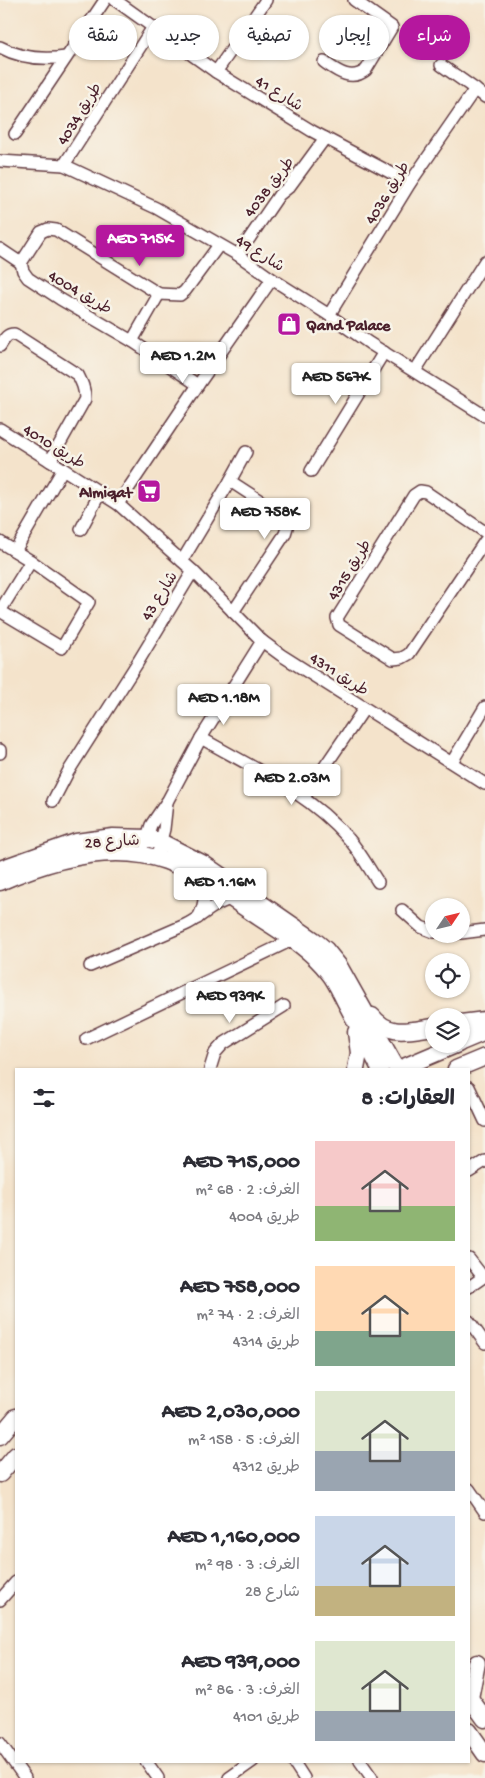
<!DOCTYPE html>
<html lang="ar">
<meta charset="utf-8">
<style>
body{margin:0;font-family:"Gochi Hand","Playpen Sans Arabic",sans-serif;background:#f7f7f7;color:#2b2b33;direction:rtl;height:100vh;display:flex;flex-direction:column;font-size:19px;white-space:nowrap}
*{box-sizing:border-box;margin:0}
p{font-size:16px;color:#7c7c81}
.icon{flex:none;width:28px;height:28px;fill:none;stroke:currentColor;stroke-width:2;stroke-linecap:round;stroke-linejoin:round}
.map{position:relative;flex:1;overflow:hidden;direction:ltr}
.sheet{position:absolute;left:15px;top:1068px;width:455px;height:695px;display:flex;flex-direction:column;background:#fff;border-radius:0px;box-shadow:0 1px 4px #0004;direction:rtl}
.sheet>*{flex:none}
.banner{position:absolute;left:15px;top:15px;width:455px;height:45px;direction:rtl;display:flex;gap:10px}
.needle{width:32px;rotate:55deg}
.fabs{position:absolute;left:425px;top:898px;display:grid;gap:10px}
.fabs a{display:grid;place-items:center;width:45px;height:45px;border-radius:50%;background:#fff;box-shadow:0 1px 4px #0004;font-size:25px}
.price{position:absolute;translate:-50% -42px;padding:0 11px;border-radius:5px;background:#fff;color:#222;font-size:16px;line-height:32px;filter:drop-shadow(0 1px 2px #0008)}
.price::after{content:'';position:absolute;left:50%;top:30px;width:15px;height:11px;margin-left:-8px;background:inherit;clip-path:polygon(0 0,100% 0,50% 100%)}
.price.selected{background:#b5179e;color:#fff}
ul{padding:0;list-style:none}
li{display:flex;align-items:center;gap:15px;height:125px;padding:0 15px}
li span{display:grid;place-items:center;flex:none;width:140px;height:100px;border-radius:0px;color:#555}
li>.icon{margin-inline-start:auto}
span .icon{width:60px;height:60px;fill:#fffc;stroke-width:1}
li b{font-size:21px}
h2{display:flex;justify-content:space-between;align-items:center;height:60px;padding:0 15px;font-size:21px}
.pill{padding:0 18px;border-radius:22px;background:#fff;box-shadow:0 1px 4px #0004;font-size:18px;line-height:45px}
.pill.selected{background:#b5179e;color:#fff}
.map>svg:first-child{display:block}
</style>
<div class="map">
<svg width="485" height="1778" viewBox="0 0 485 1778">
<rect width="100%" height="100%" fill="#f7f3e8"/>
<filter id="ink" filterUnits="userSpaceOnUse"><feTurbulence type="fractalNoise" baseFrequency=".02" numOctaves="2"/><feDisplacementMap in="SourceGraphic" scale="10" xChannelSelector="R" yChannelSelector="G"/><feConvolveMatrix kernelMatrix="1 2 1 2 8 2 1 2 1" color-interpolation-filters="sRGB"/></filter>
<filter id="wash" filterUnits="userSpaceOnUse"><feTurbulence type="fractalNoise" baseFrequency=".0096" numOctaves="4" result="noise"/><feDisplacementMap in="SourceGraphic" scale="20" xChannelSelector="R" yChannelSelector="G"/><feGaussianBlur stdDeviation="1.12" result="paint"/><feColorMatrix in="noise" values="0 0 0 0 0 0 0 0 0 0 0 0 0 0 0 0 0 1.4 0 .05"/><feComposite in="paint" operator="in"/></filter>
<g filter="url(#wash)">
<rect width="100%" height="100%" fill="#f4e3cb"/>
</g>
<g filter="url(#ink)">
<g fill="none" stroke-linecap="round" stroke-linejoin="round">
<!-- street casing -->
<g stroke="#643c43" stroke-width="14">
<g id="street">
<path d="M115,0L216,72L312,131L410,183"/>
<path d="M0,47C20,58 44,60 66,57"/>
<path d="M324,62C337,71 351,82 366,70L392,27L354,0"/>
<path d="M441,65L475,89"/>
<path d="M216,72L266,0"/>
<path d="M15,134L105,0"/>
<path d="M0,161L64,165L156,208L238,255L272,279L329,315L369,343L485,416"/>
<path d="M64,165L153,27"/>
<path d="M0,249L21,263L41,232L48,229L56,230L159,294L132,341"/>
<path d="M238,255L279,195L289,187L325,138"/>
<path d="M21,263L23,271L28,278L60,299L132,341L198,385"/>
<path d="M159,294L180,295L185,291L219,245"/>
<path d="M329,315L410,183L475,89L485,97"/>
<path d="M0,346C4,340 6,334 14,334L78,375C82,383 85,389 85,399L50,461"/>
<path d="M415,371L485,261"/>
<path d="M0,429L118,504L193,571L262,641L281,655L485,784"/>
<path d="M311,471L384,352"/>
<path d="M230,481L282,515L288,524L285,534L233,612"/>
<path d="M118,504L198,385L272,279"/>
<path d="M81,529L100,493"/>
<path d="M485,532L426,492L420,491L414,495L337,618L339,625L393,659L402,658L409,654L485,541"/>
<path d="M0,542L31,561"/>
<path d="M15,551L63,469"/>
<path d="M31,561L89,602L62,648L0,611Z"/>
<path d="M182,561L230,481L246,452"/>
<path d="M201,738C251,767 308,792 347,837C359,850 368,867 378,882"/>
<path d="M0,750V753"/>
<path d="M452,762L485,707"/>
<path d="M304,797L364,709"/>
<path d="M53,801L68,772L138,662L193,571"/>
<path d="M145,843L151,825L168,800L201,738L262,641"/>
<path d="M159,848L164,829L167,802"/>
<path d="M198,878C205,894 207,901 198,918"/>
<path d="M402,910L421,927L434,932"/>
<path d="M461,933L485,930"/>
<path d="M446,934H455"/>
<path d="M90,966L185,925C201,918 215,901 233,899"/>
<path d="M86,1039L292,940"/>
<path d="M210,1069L215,1053L223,1044L284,1006"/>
<path d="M469,1087L485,1121"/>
<path d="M469,1171L485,1161"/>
<path d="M469,1259L483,1277"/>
<path d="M469,1287L485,1276"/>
<path d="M469,1321L485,1343"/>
<path d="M469,1489L485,1512"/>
<path d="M0,1600L16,1582"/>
<path d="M0,1743L25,1778"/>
<path d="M146,1761L158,1778"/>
<path d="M293,1761L304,1778"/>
<path d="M360,1761L372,1778"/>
<path d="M229,1778L253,1761"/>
</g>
</g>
<!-- secondary casing -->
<g stroke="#643c43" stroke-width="19">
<g id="secondary">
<path d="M0,869L76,842L113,837L147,838L161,842L204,864L314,940L326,950L339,966L397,1069"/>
<path d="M0,882C50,860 112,842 166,861C196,872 227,896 254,914C279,931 309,947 328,972C336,981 341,994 347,1005C358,1026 369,1047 380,1069"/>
<path d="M372,1016C389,1038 410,1030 434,1027"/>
<path d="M461,1023L485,1020"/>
<path d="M356,1032L359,1053L356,1069"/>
<path d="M461,1042L485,1032"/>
<path d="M399,1069L458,1044"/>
<path d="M456,1069L485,1057"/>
<path d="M0,1436L16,1417"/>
<path d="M0,1474L16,1455"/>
<path d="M469,1697L485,1719"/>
<path d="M470,1698L477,1663"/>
<path d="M469,1731L485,1754"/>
</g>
</g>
<!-- street -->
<use href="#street" stroke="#fff" stroke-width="11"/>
<!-- secondary -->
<use href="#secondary" stroke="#fff" stroke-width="16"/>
</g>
</g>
<!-- icons -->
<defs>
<g id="shop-square" transform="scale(1.25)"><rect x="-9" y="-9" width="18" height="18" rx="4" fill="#b5179e" stroke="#f7f3e8"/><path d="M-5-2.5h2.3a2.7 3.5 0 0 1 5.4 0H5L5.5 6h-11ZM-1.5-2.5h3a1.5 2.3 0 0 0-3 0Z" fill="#fff"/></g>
<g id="supermarket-square" transform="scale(1.25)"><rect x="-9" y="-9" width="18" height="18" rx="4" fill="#b5179e" stroke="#f7f3e8"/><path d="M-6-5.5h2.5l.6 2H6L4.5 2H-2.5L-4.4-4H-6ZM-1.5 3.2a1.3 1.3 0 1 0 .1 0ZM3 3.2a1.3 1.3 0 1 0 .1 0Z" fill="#fff"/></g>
</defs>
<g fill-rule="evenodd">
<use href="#shop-square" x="289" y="324"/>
<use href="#supermarket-square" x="149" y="491"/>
</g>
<g text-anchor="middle" stroke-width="5" stroke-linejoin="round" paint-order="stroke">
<!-- street labels -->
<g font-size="16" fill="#4a1f2b" stroke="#f7f3e8">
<text transform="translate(280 92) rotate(32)" y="6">شارع 41</text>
<text transform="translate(78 113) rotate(-58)" y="6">طريق 4034</text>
<text transform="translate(268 186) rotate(-52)" y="6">طريق 4038</text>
<text transform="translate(386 192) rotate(-58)" y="6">طريق 4036</text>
<text transform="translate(261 252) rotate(33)" y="6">شارع 49</text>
<text transform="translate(81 291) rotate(31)" y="6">طريق 4004</text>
<text transform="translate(55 445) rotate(32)" y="6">طريق 4010</text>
<text transform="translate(348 569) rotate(-58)" y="6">طريق 4315</text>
<text transform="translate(158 595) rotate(-58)" y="6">شارع 43</text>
<text transform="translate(340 673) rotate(33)" y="6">طريق 4311</text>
<text transform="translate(112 840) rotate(-3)" y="6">شارع 28</text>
</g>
<!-- poi labels -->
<g font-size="16" font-weight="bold" fill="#4a1f2b" stroke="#f7f3e8" text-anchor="start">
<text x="306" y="330">Qand Palace</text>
<text x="132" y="497" text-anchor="end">Almiqat</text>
</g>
</g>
</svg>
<div class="fabs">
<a><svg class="needle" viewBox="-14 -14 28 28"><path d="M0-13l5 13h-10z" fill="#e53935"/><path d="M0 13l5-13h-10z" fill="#7c7c81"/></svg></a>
<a><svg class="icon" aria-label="locate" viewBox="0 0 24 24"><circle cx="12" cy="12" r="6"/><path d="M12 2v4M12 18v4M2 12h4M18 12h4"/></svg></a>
<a><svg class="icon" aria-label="layers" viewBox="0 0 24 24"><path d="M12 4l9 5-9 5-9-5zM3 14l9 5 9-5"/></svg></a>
</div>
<b class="price selected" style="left:140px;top:267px">AED 715K</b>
<b class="price" style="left:183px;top:384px">AED 1.2M</b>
<b class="price" style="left:336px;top:405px">AED 567K</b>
<b class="price" style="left:265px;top:540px">AED 758K</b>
<b class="price" style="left:224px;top:726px">AED 1.18M</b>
<b class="price" style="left:292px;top:806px">AED 2.03M</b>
<b class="price" style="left:220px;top:910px">AED 1.16M</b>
<b class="price" style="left:230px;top:1024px">AED 939K</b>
<div class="banner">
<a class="pill selected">شراء</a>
<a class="pill">إيجار</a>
<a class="pill">تصفية</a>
<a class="pill">جديد</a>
<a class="pill">شقة</a>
</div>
<section class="sheet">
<h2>العقارات: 8<svg class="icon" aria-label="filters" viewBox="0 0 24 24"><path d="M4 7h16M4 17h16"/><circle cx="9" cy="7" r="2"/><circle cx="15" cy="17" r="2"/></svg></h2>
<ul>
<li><span style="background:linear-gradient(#f6c9c9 65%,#8fb573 0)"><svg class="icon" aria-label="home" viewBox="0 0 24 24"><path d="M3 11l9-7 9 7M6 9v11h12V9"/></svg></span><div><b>AED 715,000</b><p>الغرف: 2 · 68 m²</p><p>طريق 4004</p></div></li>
<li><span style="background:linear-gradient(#ffd9b3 65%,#7fa58c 0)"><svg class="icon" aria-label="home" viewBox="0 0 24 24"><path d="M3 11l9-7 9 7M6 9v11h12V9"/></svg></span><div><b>AED 758,000</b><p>الغرف: 2 · 74 m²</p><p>طريق 4314</p></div></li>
<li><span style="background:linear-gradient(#dfe7d0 60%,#9aa5b1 0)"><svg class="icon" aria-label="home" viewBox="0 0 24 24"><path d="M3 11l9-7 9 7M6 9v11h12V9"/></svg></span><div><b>AED 2,030,000</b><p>الغرف: 5 · 158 m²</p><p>طريق 4312</p></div></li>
<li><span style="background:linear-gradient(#c9d6e8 70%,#c2b280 0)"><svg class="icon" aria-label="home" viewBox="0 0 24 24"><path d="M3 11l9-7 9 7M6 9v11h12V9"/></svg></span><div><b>AED 1,160,000</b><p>الغرف: 3 · 98 m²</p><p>شارع 28</p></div></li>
<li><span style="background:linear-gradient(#dfe7d0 70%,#9aa5b1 0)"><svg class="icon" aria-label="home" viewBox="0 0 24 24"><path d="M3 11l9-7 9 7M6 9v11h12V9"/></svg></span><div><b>AED 939,000</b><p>الغرف: 3 · 86 m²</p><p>طريق 4101</p></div></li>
</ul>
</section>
</div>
